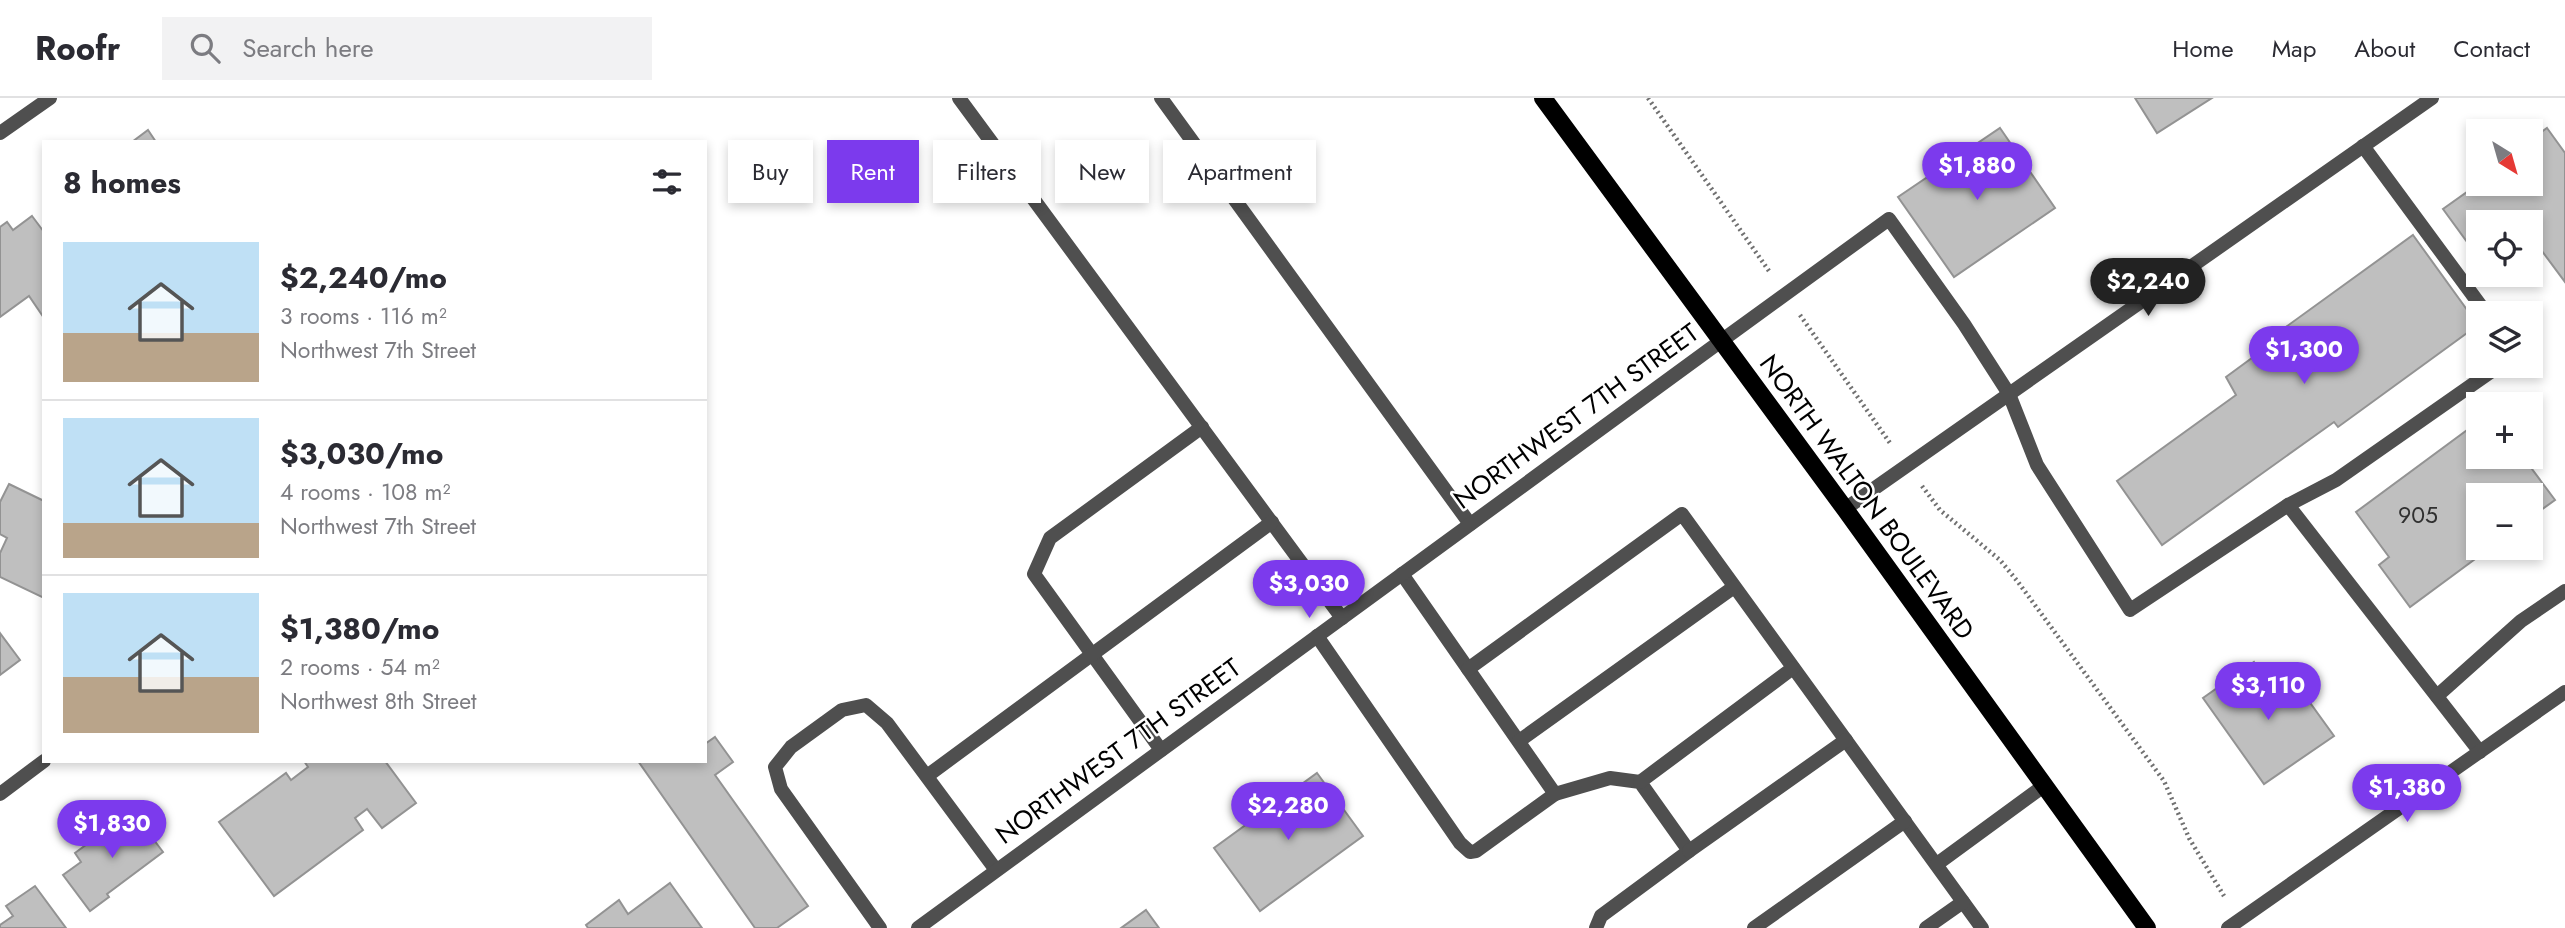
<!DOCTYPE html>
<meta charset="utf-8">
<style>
body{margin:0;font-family:Jost,sans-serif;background:#f2f2f3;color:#2b2b33;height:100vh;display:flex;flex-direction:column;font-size:26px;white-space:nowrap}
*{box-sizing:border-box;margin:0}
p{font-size:23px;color:#7c7c81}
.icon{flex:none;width:38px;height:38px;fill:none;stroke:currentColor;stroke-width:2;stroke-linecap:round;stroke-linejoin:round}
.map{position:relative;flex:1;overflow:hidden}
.side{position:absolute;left:42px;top:42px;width:665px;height:623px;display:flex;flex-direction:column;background:#fff;border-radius:0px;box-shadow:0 4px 10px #0003}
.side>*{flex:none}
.top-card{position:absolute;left:728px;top:42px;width:665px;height:63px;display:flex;gap:14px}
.needle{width:46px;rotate:143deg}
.buttons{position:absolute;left:2466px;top:21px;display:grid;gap:14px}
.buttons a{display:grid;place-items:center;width:77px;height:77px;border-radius:0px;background:#fff;box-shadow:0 4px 10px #0003;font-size:35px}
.price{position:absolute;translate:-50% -60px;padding:0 16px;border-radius:24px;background:#7c3aed;color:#fff;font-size:23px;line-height:46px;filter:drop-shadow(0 2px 4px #0008)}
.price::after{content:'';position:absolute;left:50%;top:42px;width:21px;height:16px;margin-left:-10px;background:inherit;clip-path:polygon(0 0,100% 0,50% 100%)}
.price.on{background:#222;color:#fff}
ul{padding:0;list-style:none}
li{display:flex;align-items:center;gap:21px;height:175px;padding:0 21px}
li+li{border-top:2px solid #e1e1e2}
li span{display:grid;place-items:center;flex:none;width:196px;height:140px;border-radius:0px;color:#555}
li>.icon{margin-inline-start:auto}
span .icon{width:84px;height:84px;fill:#fffc;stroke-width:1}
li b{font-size:30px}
h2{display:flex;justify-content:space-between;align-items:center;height:84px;padding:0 21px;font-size:30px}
.tag{padding:0 24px;border-radius:0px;background:#fff;box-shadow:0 4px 10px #0003;font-size:24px;line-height:63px}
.tag.on{background:#7c3aed;color:#fff}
header{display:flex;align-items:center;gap:42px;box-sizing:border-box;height:98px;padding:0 35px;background:#fff;border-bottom:2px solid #e1e1e2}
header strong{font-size:33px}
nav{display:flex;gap:38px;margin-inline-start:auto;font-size:24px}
.search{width:490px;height:63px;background:#f2f2f3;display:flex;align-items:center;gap:18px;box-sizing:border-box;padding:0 24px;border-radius:0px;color:#7c7c81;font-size:26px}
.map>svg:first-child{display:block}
</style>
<header>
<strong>Roofr</strong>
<div class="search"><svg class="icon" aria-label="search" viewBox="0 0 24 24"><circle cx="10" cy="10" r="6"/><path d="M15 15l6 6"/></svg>Search here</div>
<nav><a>Home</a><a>Map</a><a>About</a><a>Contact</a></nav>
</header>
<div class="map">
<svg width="2565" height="830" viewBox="0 0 2565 830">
<rect width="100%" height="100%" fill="#fff"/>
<!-- building -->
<g fill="#bfbfbf" stroke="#939393" stroke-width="2">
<path d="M2135,0H2212L2157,35Z"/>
<path d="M2000,30L2055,110L1954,179L1898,99Z"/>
<path d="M2547,30L2565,55V184L2530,137V124H2478V159L2443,111L2471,91L2468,88L2478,80V86H2530V42Z"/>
<path d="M148,32L156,44H132Z"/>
<path d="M32,118L44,134V220L29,198L0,219V129L7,124L13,132Z"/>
<path d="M2413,137L2478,227L2338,329L2334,324L2162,447L2117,383L2236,297L2226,279L2275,243L2272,239Z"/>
<path d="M2478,324V359H2523L2555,402L2530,420V397H2478V450H2490L2410,509L2379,467L2389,459L2356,414Z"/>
<path d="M9,386L44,403V500L0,479V455L7,440L0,436V404Z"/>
<path d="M0,535L20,562L0,577Z"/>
<path d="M2254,564L2277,597L2295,584L2334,638L2264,686L2203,600Z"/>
<path d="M715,639L733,664L715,677L808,808L777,830H755L638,663H705V646Z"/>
<path d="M304,663H385L416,705L382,730L367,711L355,720L363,732L274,798L219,724L286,675L291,682L308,669Z"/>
<path d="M1317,675L1363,738L1260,813L1214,750Z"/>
<path d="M132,713L163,754L107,796L109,799L90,813L63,777L81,764L75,755Z"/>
<path d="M670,785L702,830H588L586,827L619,802L628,816Z"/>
<path d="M35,788L66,830H0V827L13,818L6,808Z"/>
<path d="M1146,812L1159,830H1121Z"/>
</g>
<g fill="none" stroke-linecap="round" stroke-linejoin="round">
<!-- path -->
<g stroke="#717171" stroke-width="4.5" stroke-dasharray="2 3.5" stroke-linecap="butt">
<path d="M1648,0L1769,173"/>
<path d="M1800,217L1890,345"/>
<path d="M1922,388L1940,412L2000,462L2018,484L2164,683L2189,740L2224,798"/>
</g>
<!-- service -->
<g stroke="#4f4f4f" stroke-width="14">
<path d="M959,0L1342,520"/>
<path d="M1161,0L1470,426"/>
<path d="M2363,48L2486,215"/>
<path d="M1721,243L1889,121L1964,226L2009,296L2037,367L2130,512L2288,407L2480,654"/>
<path d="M2288,407L2336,382L2499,268"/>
<path d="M1402,476L1555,696L1610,680L1640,684L1689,753L1601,818L1596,830"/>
<path d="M1317,538L1460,745L1470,754L1476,753L1555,696"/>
<path d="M1468,571L1682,416L1982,830"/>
<path d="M2437,598L2521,523L2565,493"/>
<path d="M1519,643L1734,489"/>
<path d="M1161,652L1034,476L1050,440L1202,329"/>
<path d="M927,678L1272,424"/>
<path d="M1640,684L1793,570"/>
<path d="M1689,753L1846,642"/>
<path d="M1937,766L2045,687"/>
<path d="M880,830L781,691L775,669L791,649L842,612L866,607L887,625L996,772"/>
<path d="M1754,830L1905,723"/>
<path d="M1926,830L1963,804"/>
</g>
<!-- minor -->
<g stroke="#4f4f4f" stroke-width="14">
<path d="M0,35L50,0"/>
<path d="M1845,411L2432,0"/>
<path d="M0,696L44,663"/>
<path d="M918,830L1721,243"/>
<path d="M2228,830L2565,594"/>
</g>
<!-- primary -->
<path stroke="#000" stroke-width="18" d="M1543,0L1845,411L2147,830"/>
</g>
<g text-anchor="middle" stroke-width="5" stroke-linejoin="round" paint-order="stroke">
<!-- number labels -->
<g font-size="23" fill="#303030">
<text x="2418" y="425">905</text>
</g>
<!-- street labels -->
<g font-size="26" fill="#000" stroke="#fff">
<text transform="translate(1576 318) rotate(-36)" y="9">NORTHWEST 7TH STREET</text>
<text transform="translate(1867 399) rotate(54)" y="9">NORTH WALTON BOULEVARD</text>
<text transform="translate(1118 653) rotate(-36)" y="9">NORTHWEST 7TH STREET</text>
</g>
</g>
</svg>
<div class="buttons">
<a><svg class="needle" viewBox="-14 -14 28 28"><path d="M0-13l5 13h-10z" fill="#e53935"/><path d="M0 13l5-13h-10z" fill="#7c7c81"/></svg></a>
<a><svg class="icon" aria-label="locate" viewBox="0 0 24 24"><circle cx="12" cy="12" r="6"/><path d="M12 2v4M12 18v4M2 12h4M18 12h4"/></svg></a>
<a><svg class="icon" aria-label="layers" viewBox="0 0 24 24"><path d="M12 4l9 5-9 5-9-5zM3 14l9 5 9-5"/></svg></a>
<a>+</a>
<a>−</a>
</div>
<b class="price" style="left:1977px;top:104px">$1,880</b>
<b class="price on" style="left:2148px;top:220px">$2,240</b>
<b class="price" style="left:2304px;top:288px">$1,300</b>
<b class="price" style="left:1309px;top:522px">$3,030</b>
<b class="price" style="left:2268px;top:624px">$3,110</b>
<b class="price" style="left:2407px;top:726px">$1,380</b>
<b class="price" style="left:1288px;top:744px">$2,280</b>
<b class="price" style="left:112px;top:762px">$1,830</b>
<div class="top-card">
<a class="tag">Buy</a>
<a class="tag on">Rent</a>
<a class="tag">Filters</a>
<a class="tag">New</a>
<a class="tag">Apartment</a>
</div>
<section class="side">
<h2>8 homes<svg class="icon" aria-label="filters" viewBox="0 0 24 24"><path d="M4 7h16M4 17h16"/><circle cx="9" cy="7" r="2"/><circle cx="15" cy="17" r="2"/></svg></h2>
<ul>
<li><span style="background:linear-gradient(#bfe0f5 65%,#b9a48a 0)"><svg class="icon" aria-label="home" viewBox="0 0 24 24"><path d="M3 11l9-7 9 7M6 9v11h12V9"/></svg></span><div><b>$2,240/mo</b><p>3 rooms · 116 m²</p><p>Northwest 7th Street</p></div></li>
<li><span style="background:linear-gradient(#bfe0f5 75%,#b9a48a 0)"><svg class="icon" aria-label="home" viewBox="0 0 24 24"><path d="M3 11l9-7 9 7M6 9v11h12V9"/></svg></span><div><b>$3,030/mo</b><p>4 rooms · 108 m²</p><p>Northwest 7th Street</p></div></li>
<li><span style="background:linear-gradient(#bfe0f5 60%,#b9a48a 0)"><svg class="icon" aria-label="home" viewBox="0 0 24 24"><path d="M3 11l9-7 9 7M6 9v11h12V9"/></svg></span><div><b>$1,380/mo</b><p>2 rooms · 54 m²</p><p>Northwest 8th Street</p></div></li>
</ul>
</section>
</div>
